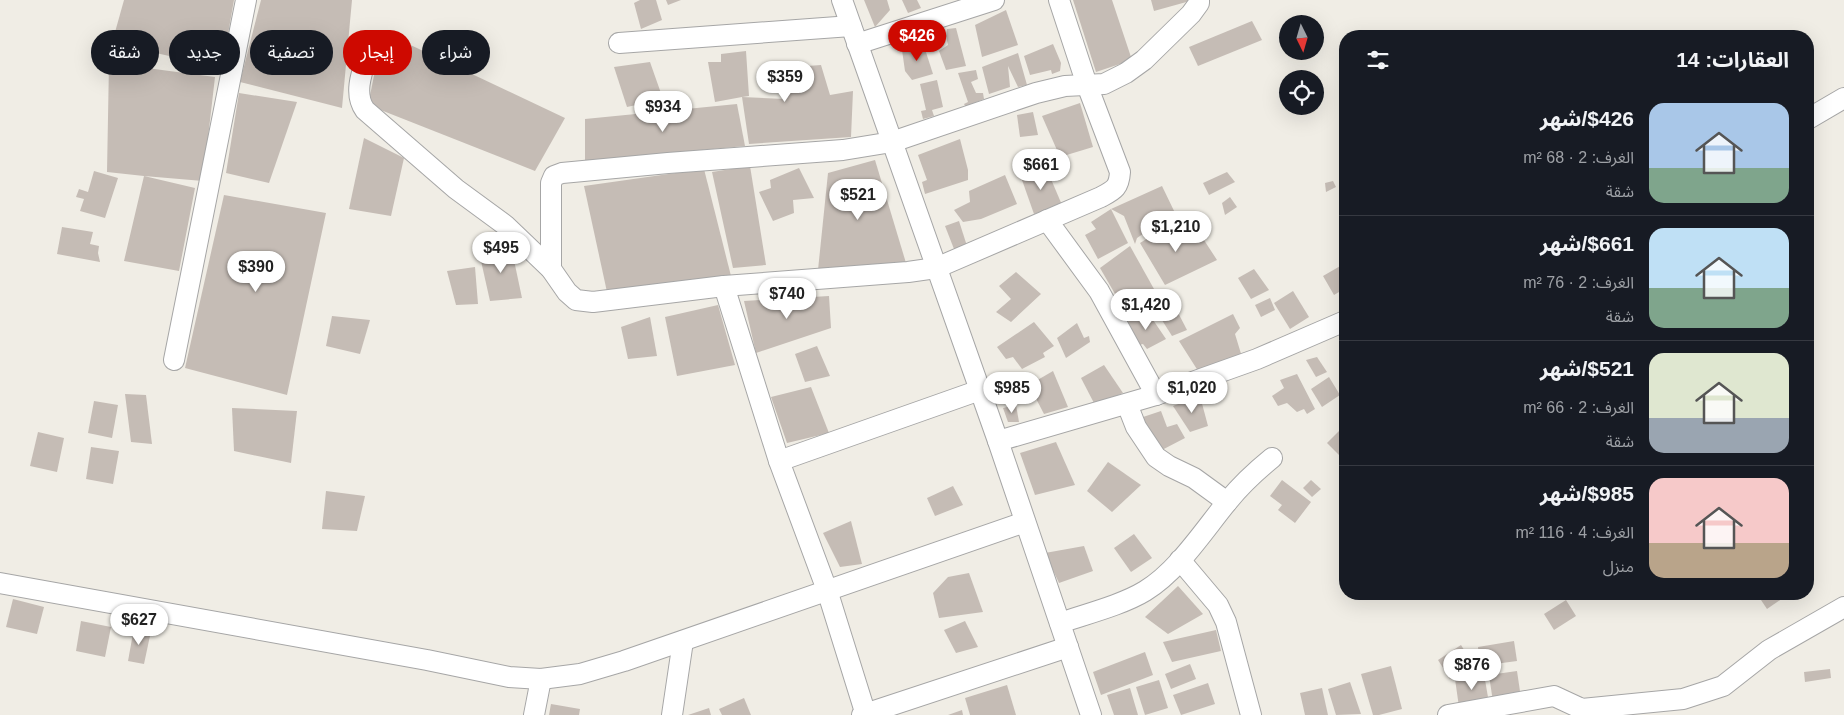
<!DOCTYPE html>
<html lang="ar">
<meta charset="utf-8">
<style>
body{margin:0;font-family:Helvetica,"Noto Sans Arabic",sans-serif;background:#20242c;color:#f1f3f6;direction:rtl;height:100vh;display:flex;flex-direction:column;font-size:19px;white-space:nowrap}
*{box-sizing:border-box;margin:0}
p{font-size:16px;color:#9ea1a6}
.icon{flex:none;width:28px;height:28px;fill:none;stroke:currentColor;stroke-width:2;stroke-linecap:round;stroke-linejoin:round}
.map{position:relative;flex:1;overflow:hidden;direction:ltr}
.sheet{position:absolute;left:1339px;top:30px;width:475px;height:570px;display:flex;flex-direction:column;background:#171b24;border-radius:20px;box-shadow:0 5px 20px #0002;direction:rtl}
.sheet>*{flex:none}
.top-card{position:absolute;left:15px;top:30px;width:475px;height:45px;direction:rtl;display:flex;gap:10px}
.needle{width:32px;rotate:175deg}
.tools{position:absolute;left:1279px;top:15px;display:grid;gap:10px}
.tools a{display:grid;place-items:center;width:45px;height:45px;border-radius:50%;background:#171b24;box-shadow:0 5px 20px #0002;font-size:25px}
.price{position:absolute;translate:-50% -42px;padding:0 11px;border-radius:18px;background:#fff;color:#222;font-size:16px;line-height:32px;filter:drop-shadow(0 1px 2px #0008)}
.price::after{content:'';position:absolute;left:50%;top:30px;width:15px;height:11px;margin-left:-8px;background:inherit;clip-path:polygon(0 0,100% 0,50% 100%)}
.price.current{background:#ce0900;color:#fff}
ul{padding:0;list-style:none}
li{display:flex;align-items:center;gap:15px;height:125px;padding:0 25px}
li+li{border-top:1px solid #363941}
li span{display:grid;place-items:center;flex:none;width:140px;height:100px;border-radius:15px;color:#555}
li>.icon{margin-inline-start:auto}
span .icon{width:60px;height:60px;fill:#fffc;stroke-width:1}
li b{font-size:21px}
h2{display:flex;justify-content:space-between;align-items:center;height:60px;padding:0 25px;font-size:21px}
.chip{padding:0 18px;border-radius:22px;background:#171b24;box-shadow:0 5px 20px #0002;font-size:18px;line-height:45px}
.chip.current{background:#ce0900;color:#fff}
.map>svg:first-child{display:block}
</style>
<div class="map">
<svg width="1844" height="715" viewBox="0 0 1844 715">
<rect width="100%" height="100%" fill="#f0ede5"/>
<!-- building -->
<g fill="#c5bcb5">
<path d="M124,0H234L222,68L112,43Z"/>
<path d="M261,0H352L342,108L240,82Z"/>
<path d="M640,0H656L662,20L641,29L634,3Z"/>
<path d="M666,0H681L668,5Z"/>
<path d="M864,0H887L890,10L875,27Z"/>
<path d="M902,0H917L921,8L908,13Z"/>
<path d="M1073,0H1112L1132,60L1096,72Z"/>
<path d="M1151,0H1190V1L1154,11Z"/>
<path d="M1006,10L1018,45L982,57L975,25Z"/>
<path d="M1252,21L1262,40L1198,66L1189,47Z"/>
<path d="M956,28L966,66L946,70L939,51L948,45L946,36L947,29Z"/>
<path d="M383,32L565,118L535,171L368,105Z"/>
<path d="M923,43L933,74L912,80L905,71L902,50Z"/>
<path d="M1053,44L1061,63L1060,71L1052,74L1051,70L1030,75L1024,56Z"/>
<path d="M746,51L749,96L742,97L785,99L780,68L821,65L830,95L853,91L851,137L749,144L742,97L715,102L708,62H721V54Z"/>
<path d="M1018,53L1027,85L1018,87L1008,66L1010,87L989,94L982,67Z"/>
<path d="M650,62L663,99L627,107L614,67Z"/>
<path d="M109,63L215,77L203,181L144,176L195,188L179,271L124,261L144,176L107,172Z"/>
<path d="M976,70L978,79L971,82L976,93H983L984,99L974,103V109L968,111L964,104L968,102L958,73Z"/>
<path d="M937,80L943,107L932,110L934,116L923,119L921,111L926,110L920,84Z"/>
<path d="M239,93L297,102L269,183L226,173Z"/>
<path d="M1080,103L1093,147L1060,157L1042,116Z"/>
<path d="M737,104L745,146L585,161V119Z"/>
<path d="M1033,112L1038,135L1020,137L1017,115Z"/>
<path d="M364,138L404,158L391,216L349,209Z"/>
<path d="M960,139L968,170V180L925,194L922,182L927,180L918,155Z"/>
<path d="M875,160L906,263L818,270L828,173Z"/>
<path d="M1045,165L1062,205L1034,214L1022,180Z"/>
<path d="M750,166L766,265L733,268L712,172Z"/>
<path d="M799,168L814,198L793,200L794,213L773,221L759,192L771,188L770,180Z"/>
<path d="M704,169L731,276L607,292L584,186Z"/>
<path d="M94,171L118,178L105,218L80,211L84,199L76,197L79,189L88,192Z"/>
<path d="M1227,172L1235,182L1209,195L1203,183Z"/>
<path d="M1005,175L1017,204L981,219L963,222L954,210L970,202L969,191Z"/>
<path d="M1333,181L1336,187L1326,192L1325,183Z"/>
<path d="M1162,186L1176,215L1156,225L1137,238L1135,244L1124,216L1111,209Z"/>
<path d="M224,195L326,213L287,395L185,368Z"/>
<path d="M1230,197L1237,207L1225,215L1222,203Z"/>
<path d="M1111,209L1128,243L1098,259L1085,235L1096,229L1091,222Z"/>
<path d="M1177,220L1193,243L1202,237L1217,260L1165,285L1140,243Z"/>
<path d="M959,221L967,246L954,249L945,226Z"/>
<path d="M62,227L93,232L90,244L99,246L98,253L100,262L57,254Z"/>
<path d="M511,246L522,298L490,301L479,252Z"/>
<path d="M1130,246L1154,289L1122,306L1100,268Z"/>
<path d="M1342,265L1345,271V278L1340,281L1344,289L1334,295L1323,276Z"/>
<path d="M475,267L478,304L456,305L447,271Z"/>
<path d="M1254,269L1269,290L1251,299L1238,278Z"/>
<path d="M1016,272L1041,294L1011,322L996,312L1011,299L999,286Z"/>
<path d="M1293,291L1309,317L1290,329L1274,303Z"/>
<path d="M829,296L831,328L756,353L744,301Z"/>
<path d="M1270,298L1275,310L1261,317L1255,305Z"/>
<path d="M1173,303L1187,330L1172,336L1155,309Z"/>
<path d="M718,305L735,365L677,376L665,317Z"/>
<path d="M1147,311L1166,339L1147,349L1143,344L1139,345L1128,321Z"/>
<path d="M1233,314L1240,328L1235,334L1242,357L1200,374L1179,341Z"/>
<path d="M332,316L370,320L360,354L326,346Z"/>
<path d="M650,317L657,356L628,359L621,327Z"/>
<path d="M1034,322L1054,346L1043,353L1045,357L1022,369L1013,357L1006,359L997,347Z"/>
<path d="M1077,323L1084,338L1089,336L1090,342L1066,358L1057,338Z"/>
<path d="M817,346L830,376L805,382L795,354Z"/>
<path d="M1317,357L1327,372L1316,377L1306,360Z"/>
<path d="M1104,365L1123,393L1095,405L1081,378Z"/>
<path d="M1053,371L1068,407L1044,414L1029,385Z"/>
<path d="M1297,374L1315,409L1307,414L1304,409L1297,412L1287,403L1278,406L1272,396L1284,388L1280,380Z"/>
<path d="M1329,377L1340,395L1322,407L1311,389Z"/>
<path d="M811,387L829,433L787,443L771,397Z"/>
<path d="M125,394L146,395L152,444L131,442Z"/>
<path d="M1200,396L1208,426L1190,432L1173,406Z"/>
<path d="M94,401L118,405L112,438L88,433Z"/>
<path d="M1016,405L1019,422H1008L1003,408Z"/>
<path d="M232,408L297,411L291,463L234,451Z"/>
<path d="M1161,411L1167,427L1177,424L1185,438L1160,451L1140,418Z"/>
<path d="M1345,425V461L1327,443Z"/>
<path d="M38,432L64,438L57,472L30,466Z"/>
<path d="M1056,442L1075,485L1035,495L1020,453Z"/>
<path d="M91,447L119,451L113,484L86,479Z"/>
<path d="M1108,462L1141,485L1112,512L1087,491Z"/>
<path d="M1282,480L1311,502L1295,523L1278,510L1282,505L1270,496Z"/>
<path d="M1311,480L1321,489L1312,497L1303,488Z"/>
<path d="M953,486L963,505L935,516L927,498Z"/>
<path d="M326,491L365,496L357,531L322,529Z"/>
<path d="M851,521L862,564L840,567L823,533Z"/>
<path d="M1134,534L1152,558L1131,572L1114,548Z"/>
<path d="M1084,546L1093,571L1059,583L1045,553Z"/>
<path d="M969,573L983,612L939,618L933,593L948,577Z"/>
<path d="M1178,586L1203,614L1168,634L1145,617Z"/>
<path d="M1757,594H1785L1786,596L1767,609Z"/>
<path d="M13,599L44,607L37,634L6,627Z"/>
<path d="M1566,600L1576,616L1554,630L1544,614Z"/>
<path d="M81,621L111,627L105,657L76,651Z"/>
<path d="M965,621L978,647L956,653L944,630Z"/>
<path d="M134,628L151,631L144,664L128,661Z"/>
<path d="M1216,630L1221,651L1172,662L1163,642Z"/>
<path d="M1514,641L1517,661L1480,666L1478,647Z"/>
<path d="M1461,645L1473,664L1450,679L1438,660Z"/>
<path d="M1145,652L1153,675L1101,695L1093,672Z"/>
<path d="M1190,664L1196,679L1171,689L1165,674Z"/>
<path d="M1391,666L1402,709L1379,715H1373L1361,674Z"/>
<path d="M1830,669L1831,678L1805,682L1804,672Z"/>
<path d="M1517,671L1521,698L1493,702L1489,675Z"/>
<path d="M1484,674L1489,703L1459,707L1455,679Z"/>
<path d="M1159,680L1168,708L1145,715L1136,687Z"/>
<path d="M1350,682L1361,714L1336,715L1328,689Z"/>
<path d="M1208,683L1215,704L1181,715L1173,695Z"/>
<path d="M1007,685L1016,715H970L965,698Z"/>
<path d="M1130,688L1138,715H1114L1107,695Z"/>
<path d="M1322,688L1328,715H1305L1300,693Z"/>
<path d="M744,698L751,715H722L719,709Z"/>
<path d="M551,704L580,709L579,715H549Z"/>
<path d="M709,708L711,715H688Z"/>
<path d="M962,710L963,715H948Z"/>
</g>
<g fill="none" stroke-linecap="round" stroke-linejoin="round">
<!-- minor casing -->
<g stroke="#a6a6a6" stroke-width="22">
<g id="minor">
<path d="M842,0L998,441L1091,715"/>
<path d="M619,43L851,26"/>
<path d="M857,44L994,0"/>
<path d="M370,47C364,67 352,92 365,110L456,189L505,225L551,269L567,292L576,300L593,302L724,286L908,272L936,268L1101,197C1114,190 1119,188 1120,172L1087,85L1059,0"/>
<path d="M1808,119L1844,98"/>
<path d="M1047,220L1099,291L1156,395"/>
<path d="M551,269V183L554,176L562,173L668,163L843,150L892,142L1036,93L1065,86L1104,84L1126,73L1144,60L1191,14L1199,3V0"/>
<path d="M724,286L779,461L827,590L866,715"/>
<path d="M174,360L246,0"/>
<path d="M1127,404L1136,427L1156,457L1169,466L1194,478L1227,502"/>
<path d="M998,441L1156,395L1257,359L1345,321"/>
<path d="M779,461L980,390"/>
<path d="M1180,560L1218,605L1226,622L1251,715"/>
<path d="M0,583L427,660L509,677L541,679L580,674L624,661L1025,522"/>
<path d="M1060,623C1086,614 1122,605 1145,591C1178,571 1204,530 1228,501C1241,485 1256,471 1272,458"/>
<path d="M534,715L541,679"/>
<path d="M672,715L683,641"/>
<path d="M862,715L1068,647"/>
<path d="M1448,715L1554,696L1582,709L1683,699L1723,686L1769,650L1844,607"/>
</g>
</g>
<!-- minor -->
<use href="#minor" stroke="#fff" stroke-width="20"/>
</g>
</svg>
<div class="tools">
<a><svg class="needle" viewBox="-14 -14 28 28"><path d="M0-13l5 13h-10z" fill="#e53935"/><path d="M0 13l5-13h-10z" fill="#9ea1a6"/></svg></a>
<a><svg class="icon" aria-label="locate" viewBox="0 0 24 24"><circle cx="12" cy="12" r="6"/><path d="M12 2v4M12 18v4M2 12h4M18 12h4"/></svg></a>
</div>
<b class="price current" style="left:917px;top:62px">$426</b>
<b class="price" style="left:785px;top:103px">$359</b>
<b class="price" style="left:663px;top:133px">$934</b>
<b class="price" style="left:1041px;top:191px">$661</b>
<b class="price" style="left:858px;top:221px">$521</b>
<b class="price" style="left:1176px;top:253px">$1,210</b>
<b class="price" style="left:501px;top:274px">$495</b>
<b class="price" style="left:256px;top:293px">$390</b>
<b class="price" style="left:787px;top:320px">$740</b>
<b class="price" style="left:1146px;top:331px">$1,420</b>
<b class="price" style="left:1012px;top:414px">$985</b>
<b class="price" style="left:1192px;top:414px">$1,020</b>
<b class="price" style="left:139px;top:646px">$627</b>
<b class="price" style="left:1472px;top:691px">$876</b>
<div class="top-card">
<a class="chip">شراء</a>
<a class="chip current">إيجار</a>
<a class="chip">تصفية</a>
<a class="chip">جديد</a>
<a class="chip">شقة</a>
</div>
<section class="sheet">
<h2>العقارات: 14<svg class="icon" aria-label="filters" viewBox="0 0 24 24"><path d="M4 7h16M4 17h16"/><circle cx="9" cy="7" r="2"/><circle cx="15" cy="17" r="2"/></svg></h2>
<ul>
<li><span style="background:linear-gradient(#a9c7e8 65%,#7fa58c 0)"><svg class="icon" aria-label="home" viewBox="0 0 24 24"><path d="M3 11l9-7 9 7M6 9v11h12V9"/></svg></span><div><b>$426/شهر</b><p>الغرف: 2 · 68 m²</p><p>شقة</p></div></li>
<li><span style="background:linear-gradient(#bfe0f5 60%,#7fa58c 0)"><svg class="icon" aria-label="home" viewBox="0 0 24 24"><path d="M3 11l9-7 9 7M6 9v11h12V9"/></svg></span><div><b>$661/شهر</b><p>الغرف: 2 · 76 m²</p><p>شقة</p></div></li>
<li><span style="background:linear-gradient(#dfe7d0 65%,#9aa5b1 0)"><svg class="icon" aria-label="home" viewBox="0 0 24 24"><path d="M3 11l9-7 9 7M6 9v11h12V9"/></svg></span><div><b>$521/شهر</b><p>الغرف: 2 · 66 m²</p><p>شقة</p></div></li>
<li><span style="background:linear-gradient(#f6c9c9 65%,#b9a48a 0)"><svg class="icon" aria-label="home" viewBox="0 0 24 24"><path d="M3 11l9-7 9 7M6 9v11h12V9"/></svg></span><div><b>$985/شهر</b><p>الغرف: 4 · 116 m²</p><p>منزل</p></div></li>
</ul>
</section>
</div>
